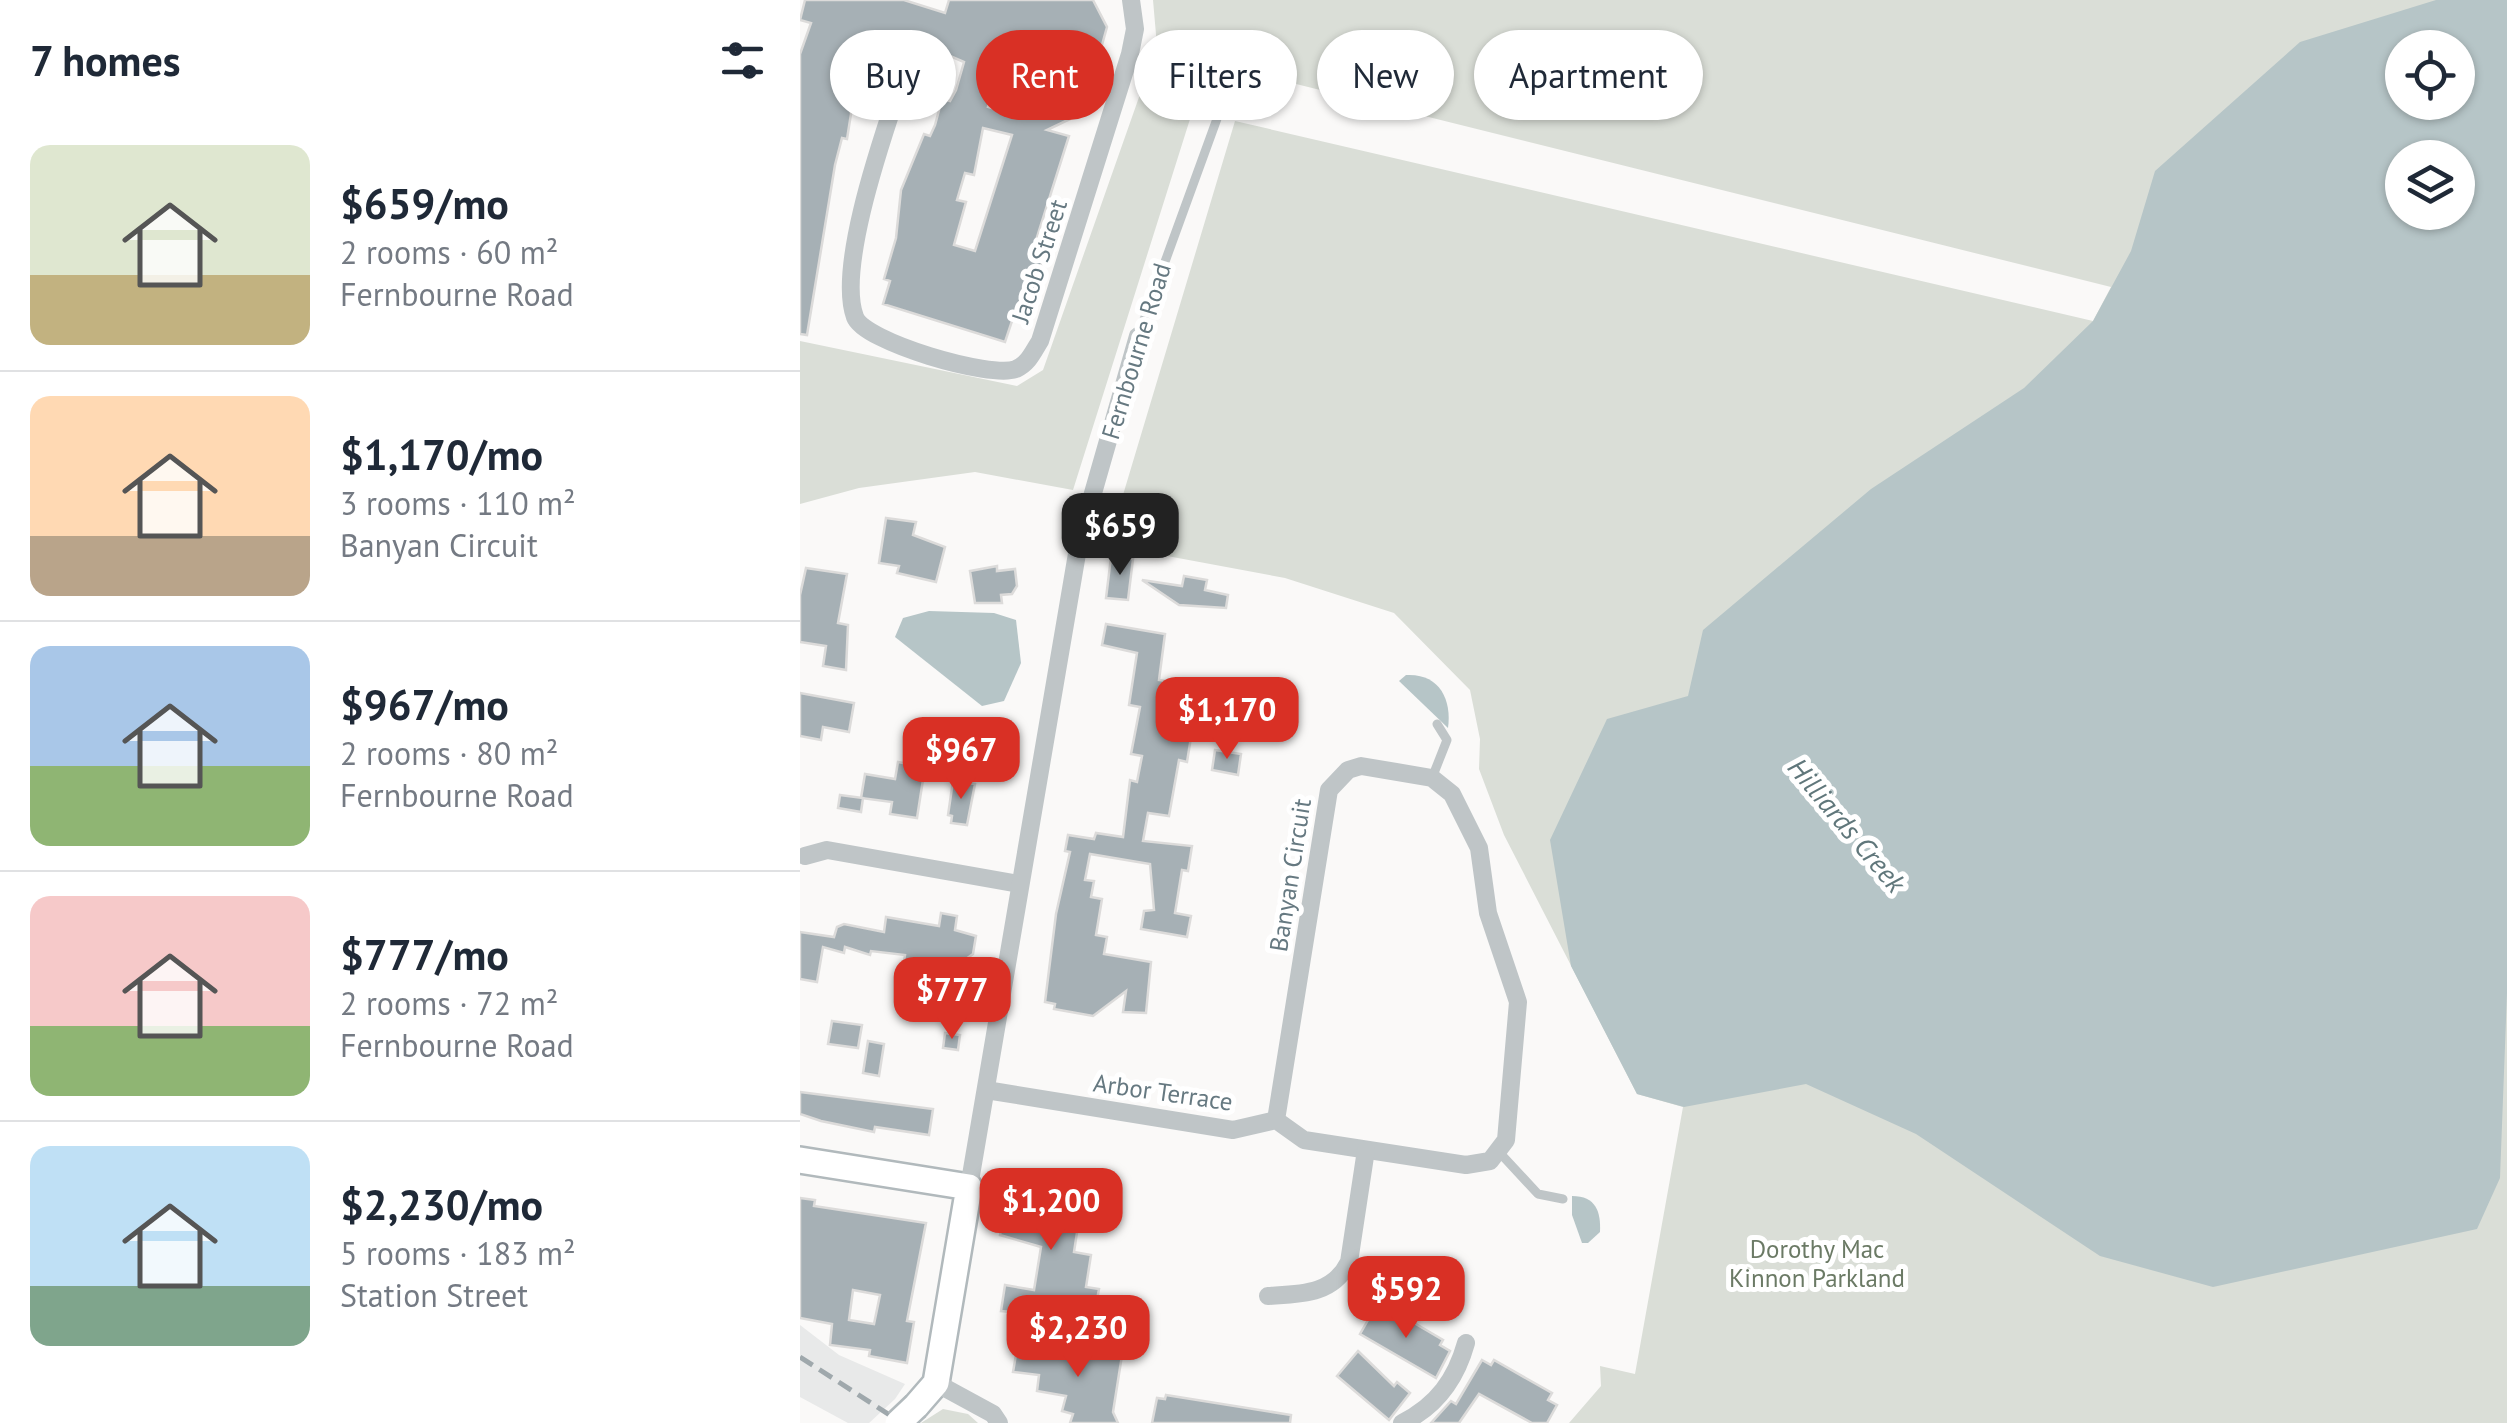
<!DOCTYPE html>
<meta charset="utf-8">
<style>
body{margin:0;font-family:"PT Sans",sans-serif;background:#f6f6f7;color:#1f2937;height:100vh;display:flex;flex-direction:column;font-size:38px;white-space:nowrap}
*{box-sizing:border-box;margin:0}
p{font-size:32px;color:#747a83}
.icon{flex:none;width:55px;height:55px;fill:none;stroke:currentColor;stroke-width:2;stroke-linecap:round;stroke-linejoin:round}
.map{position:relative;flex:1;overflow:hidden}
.sheet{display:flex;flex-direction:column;background:#fff;width:800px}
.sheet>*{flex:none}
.top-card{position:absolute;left:30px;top:30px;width:950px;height:90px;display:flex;gap:20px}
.fabs{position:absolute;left:1585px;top:30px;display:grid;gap:20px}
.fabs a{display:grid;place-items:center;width:90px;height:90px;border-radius:50%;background:#fff;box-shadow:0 2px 8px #0004;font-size:50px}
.price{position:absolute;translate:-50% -85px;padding:0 22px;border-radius:20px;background:#d93025;color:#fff;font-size:32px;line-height:65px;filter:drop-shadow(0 2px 5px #0008)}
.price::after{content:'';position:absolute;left:50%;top:60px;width:30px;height:22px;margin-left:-15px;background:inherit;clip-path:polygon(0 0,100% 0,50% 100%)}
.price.on{background:#222;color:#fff}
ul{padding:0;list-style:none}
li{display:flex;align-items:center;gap:30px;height:250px;padding:0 30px}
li+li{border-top:2px solid #e0e1e3}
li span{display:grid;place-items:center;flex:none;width:280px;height:200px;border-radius:20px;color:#555}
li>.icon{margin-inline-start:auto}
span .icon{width:120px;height:120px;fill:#fffc;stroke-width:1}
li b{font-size:42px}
h2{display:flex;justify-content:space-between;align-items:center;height:120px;padding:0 30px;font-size:42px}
.pill{padding:0 35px;border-radius:45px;background:#fff;box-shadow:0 2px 8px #0004;font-size:35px;line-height:90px}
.pill.on{background:#d93025;color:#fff}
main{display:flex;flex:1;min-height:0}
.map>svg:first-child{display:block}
</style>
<main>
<section class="sheet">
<h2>7 homes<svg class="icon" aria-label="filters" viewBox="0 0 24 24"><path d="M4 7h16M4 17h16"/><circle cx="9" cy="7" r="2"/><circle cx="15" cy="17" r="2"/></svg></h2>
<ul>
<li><span style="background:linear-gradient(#dfe7d0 65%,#c2b280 0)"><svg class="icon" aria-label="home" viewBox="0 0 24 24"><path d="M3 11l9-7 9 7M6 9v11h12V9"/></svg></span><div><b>$659/mo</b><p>2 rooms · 60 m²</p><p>Fernbourne Road</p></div></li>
<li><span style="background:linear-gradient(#ffd9b3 70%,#b9a48a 0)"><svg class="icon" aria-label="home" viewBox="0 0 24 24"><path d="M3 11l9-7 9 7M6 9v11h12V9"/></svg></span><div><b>$1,170/mo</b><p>3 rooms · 110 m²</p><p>Banyan Circuit</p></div></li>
<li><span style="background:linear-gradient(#a9c7e8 60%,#8fb573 0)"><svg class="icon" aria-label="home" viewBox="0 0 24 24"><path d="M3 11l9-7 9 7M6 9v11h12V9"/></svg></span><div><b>$967/mo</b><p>2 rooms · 80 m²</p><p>Fernbourne Road</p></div></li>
<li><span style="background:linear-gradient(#f6c9c9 65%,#8fb573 0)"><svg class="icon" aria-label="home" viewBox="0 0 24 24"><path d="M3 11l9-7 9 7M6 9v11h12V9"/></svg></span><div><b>$777/mo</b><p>2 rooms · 72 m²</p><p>Fernbourne Road</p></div></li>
<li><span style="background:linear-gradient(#bfe0f5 70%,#7fa58c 0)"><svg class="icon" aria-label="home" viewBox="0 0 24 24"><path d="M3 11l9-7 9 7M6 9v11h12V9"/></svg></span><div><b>$2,230/mo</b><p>5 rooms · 183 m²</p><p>Station Street</p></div></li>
</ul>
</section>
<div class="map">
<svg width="1707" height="1423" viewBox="0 0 1707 1423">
<rect width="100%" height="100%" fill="#faf9f8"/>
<!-- built -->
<path fill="#e8e9e9" d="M0,1325L39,1355L105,1384L95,1399L69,1423H48L0,1397Z"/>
<!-- green -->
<g fill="#daded7" fill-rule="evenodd">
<path d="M353,0H1707V1423H769L801,1386L800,1366L835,1374L883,1107L837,1094L704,835L679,769L680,739L670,690L594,613L485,578L308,545L435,121L1293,321L1311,287L408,62L273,490L175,472L59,488L0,504V341L217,386L243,370L357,46ZM1602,48H1658V102H1602ZM1602,158H1658V212H1602Z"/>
<path d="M143,1409L168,1414L178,1423H121Z"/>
</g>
<!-- water -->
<g fill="#b6c5c7" fill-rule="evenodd">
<path d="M1636,0H1707V993L1700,1178L1677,1229L1413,1287L1300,1256L1116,1134L1006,1084L884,1107L837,1094L771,966L750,840L807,719L888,696L903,630L1071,489L1224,388L1293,321L1331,251L1355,171L1500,42ZM1602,48H1658V102H1602ZM1602,158H1658V212H1602Z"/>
<path d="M129,611L194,613L216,620L221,663L204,701L182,706L95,637L103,618Z"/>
<path d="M606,675C639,673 652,699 648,728L599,681Z"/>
<path d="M772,1196C796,1196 801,1212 800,1232L788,1243H782L772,1215Z"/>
</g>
<!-- building -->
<g fill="#a6b0b5" stroke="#dcdbda" stroke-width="2.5" fill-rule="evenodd">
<path d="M5,0H104L145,13L149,0H293L307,27L300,52L293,50L270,119L247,130L269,136L232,253L243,257L237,285L225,313L216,309L205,342L83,304L90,281L84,279L96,238L101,190L124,134L130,136L135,125L142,99L150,101L156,90L164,62L134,49L130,60L64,39L45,97L50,98L51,114L47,139L42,138L35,165L7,335L0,334V54L11,23L0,20ZM198,73L226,82L217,115L188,107ZM183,128L212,135L175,251L154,245L166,202L157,200L165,173L174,175Z"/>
<path d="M86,518L116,522L113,535L145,547L136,582L97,573L99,566L79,563Z"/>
<path d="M311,557L333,559L328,600L306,598Z"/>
<path d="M197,566V571L215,569L217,586L212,594L201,595L202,603H175L170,571Z"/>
<path d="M6,568L47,574L38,623L48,625L46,670L23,666L26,646L0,642V595Z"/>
<path d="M384,576L407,580L405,590L428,595L426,608L379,605L342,580L382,586Z"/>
<path d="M306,624L365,634L359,680L379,683L372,728L392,731L387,762L379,760L369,816L348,813L343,841L392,846L388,871L382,870L375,913L391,916L387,937L341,929L344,911L354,910L350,864L290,854L285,880L294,881L291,897L302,899L296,935L307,937L304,954L351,962L346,1013L323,1012L326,991L293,1016L254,1009L255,1004L245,1002L256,914L270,852L265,851L268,835L294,839L296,833L323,837L330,780L337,782L342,756L331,754L340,707L329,705L337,653L302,645Z"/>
<path d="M0,693L54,703L49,732L23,727L21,740L0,736Z"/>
<path d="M184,727L203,730L198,766L177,763L179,751L170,750L173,732L183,734Z"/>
<path d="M415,750L441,754L438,775L412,770Z"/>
<path d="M98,762L125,767L117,818L90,814L92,802L61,798L65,774L95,779Z"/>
<path d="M153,781L175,784L167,825L151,823L152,816L148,815Z"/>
<path d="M40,795L63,798L61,812L38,808Z"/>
<path d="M141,913L157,916L155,930L176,936L173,954L166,959L163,974L158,973L151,1017L97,1005L105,955L71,951L70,955L45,947L44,953L23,947L17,982L0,979V932L34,937L37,927L44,924L84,932L86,917L139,926Z"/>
<path d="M32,1021L62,1025L58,1048L28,1044Z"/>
<path d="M145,1033L160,1035L158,1050L143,1048Z"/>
<path d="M68,1041L84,1044L79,1076L63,1073Z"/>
<path d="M0,1092L133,1109L129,1135L75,1127L74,1132L21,1121L0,1114Z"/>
<path d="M230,1181L277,1188L275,1212L280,1213L274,1252L291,1255L286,1287L299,1289L295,1310L263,1304L261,1316L201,1311L205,1285L234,1290L241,1247L200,1235L203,1220L219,1223Z"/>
<path d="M0,1198L15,1200L14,1206L126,1223L107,1321L114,1322L107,1363L69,1356L70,1350L30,1345L32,1324L0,1318ZM53,1290L80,1295L74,1324L49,1320Z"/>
<path d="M587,1307L643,1340L640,1345L650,1351L636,1378L560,1334L575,1308L583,1313Z"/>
<path d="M286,1343L323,1349L313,1412L318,1423H270L273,1414L262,1411L266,1396L237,1391L239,1375L213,1372L217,1349L284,1355Z"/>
<path d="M558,1351L594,1386L597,1382L610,1393L589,1420L537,1376Z"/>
<path d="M682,1360L691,1365L694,1360L752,1393L748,1400L757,1405L747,1423H732L679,1394L659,1423H631L651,1401L656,1404Z"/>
<path d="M366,1395L491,1415L490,1423H352L357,1398L365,1399Z"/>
</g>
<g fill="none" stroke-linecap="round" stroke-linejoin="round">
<!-- secondary casing -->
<g stroke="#b1b9bc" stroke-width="30">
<path id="secondary" d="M0,1160L169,1187L136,1383L116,1406"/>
</g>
<!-- lane -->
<g stroke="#bfc5c7" stroke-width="9">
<path d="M338,336L426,94"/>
<path d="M632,778L647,740L637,724"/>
<path d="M699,1152L738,1194L763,1199"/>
</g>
<!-- street -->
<g stroke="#bfc5c7" stroke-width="18">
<path d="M97,94C81,142 37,269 55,317C64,342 191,379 216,369C229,363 233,352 240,341L330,54L335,29L331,0"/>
<path d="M5,856L27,850L219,884"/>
<path d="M186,1090L433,1130L476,1120L504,1140L666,1165L690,1161L706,1140L718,1002L688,913L679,848L652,794L632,778L561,766L548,770L529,790L476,1120"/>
<path d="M169,1187L279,542L338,336"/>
<path d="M468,1296C500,1294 533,1295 549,1262L566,1150"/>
<path d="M136,1383L193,1414L199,1423"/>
<path d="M602,1423C637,1406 656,1379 666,1343"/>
</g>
<!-- secondary -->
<use href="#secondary" stroke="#fff" stroke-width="25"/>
<!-- rail -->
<path stroke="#9fa8ac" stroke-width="5" stroke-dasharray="15 8" stroke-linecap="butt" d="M0,1357L102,1423"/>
<!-- secondary-bridge casing -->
<g stroke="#b1b9bc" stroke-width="30" stroke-linecap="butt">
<path id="secondary-bridge" d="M98,1423L116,1406"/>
</g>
<!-- secondary-bridge -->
<use href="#secondary-bridge" stroke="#fff" stroke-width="25"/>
</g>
<g text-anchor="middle" stroke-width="10" stroke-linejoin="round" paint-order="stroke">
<!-- street labels -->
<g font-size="25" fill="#667981" stroke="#fff">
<text transform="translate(239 261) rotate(-72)" y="9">Jacob Street</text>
<text transform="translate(336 351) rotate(-73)" y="9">Fernbourne Road</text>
<text transform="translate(490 875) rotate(-81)" y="9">Banyan Circuit</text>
<text transform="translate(363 1092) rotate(8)" y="9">Arbor Terrace</text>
</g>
<!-- park labels -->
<g font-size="25" fill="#6b7a65" stroke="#fff">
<text x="1017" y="1258">Dorothy Mac<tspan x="1017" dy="29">Kinnon Parkland</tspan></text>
</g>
<!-- water labels -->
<g font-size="28" font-style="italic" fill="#60777b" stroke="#fff">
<text transform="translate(1047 825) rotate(50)" y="10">Hilliards Creek</text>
</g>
</g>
</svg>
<div class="fabs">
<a><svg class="icon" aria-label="locate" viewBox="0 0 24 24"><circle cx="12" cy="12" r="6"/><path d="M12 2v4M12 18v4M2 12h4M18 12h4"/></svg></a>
<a><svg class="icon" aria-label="layers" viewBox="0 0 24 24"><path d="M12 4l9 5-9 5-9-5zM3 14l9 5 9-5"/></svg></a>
</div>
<b class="price on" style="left:320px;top:578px">$659</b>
<b class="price" style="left:427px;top:762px">$1,170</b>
<b class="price" style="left:161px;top:802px">$967</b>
<b class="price" style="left:152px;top:1042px">$777</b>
<b class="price" style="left:251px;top:1253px">$1,200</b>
<b class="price" style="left:606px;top:1341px">$592</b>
<b class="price" style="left:278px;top:1380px">$2,230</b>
<div class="top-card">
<a class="pill">Buy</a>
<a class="pill on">Rent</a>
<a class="pill">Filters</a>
<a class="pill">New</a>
<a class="pill">Apartment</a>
</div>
</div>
</main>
